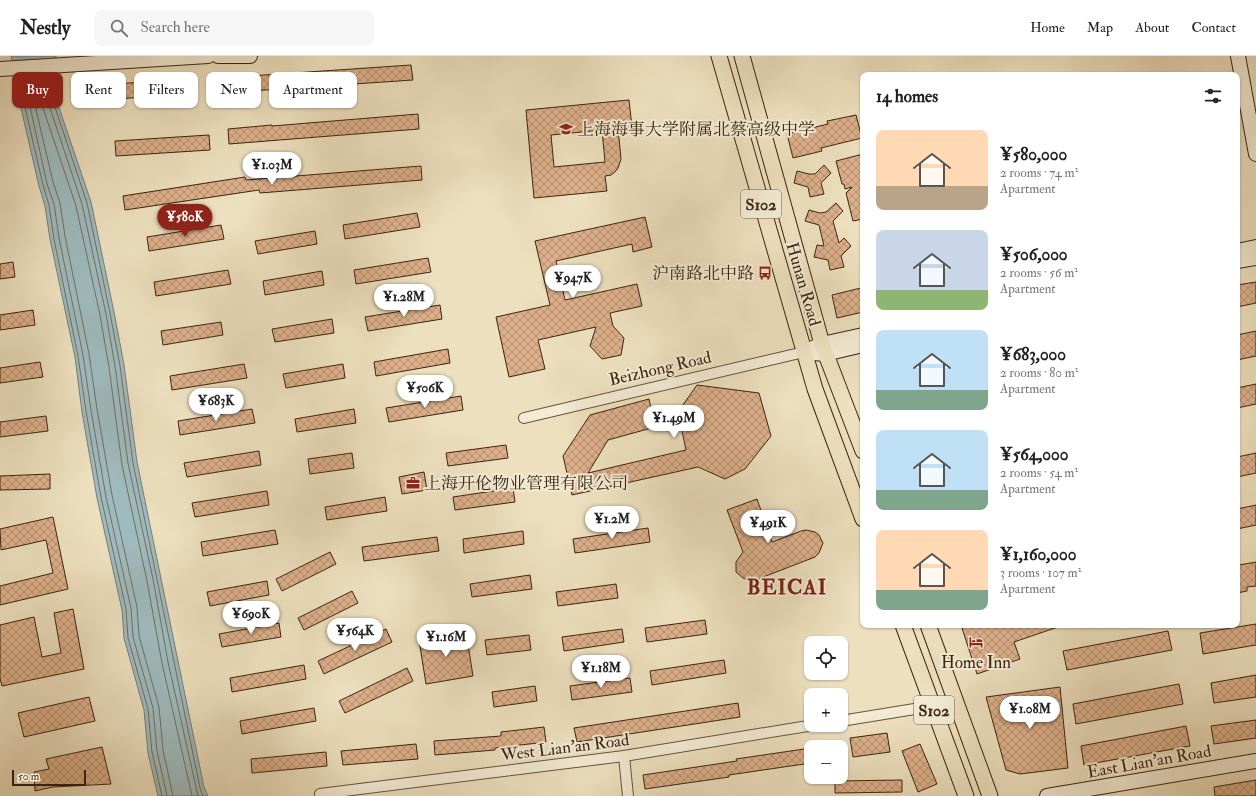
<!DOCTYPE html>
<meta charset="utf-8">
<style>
body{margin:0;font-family:"IM FELL Double Pica","Noto Serif SC",serif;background:#f6f6f6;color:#202124;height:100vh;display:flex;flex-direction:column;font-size:15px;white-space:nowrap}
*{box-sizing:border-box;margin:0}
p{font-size:13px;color:#757577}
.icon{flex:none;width:22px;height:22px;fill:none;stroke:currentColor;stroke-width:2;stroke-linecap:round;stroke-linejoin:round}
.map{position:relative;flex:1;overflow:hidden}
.details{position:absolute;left:860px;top:16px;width:380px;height:556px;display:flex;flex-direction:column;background:#fff;border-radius:8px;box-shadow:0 1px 3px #0004}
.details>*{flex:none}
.guide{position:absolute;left:12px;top:16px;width:380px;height:36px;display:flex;gap:8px}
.buttons{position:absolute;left:804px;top:580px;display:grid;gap:8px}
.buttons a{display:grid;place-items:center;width:44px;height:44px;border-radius:8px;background:#fff;box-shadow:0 1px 3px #0004;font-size:20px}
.scale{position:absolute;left:12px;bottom:10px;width:74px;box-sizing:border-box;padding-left:4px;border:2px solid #3c240f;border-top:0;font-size:11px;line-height:14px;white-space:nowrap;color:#3c240f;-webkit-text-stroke:3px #f3ebd5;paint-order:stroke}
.price{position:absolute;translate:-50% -34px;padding:0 9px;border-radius:14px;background:#fff;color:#222;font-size:13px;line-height:26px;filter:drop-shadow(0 1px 2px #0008)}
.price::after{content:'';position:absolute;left:50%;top:24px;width:12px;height:9px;margin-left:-6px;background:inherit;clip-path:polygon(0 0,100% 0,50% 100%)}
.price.on{background:#8f2418;color:#fff}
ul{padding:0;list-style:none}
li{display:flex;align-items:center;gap:12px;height:100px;padding:0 16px}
li span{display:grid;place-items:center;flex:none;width:112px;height:80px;border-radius:8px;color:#555}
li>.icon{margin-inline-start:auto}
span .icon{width:48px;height:48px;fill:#fffc;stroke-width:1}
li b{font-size:17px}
h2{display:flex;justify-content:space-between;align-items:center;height:48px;padding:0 16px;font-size:17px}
.pill{padding:0 14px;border-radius:8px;background:#fff;box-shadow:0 1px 3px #0004;font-size:14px;line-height:36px}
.pill.on{background:#8f2418;color:#fff}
header{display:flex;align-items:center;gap:24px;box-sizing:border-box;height:56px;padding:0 20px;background:#fff;border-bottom:1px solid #e0e0e0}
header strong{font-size:19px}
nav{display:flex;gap:22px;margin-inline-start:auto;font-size:14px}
.search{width:280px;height:36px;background:#f6f6f6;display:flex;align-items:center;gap:10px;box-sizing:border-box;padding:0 14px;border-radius:8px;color:#757577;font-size:15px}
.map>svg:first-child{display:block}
</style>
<header>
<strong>Nestly</strong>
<div class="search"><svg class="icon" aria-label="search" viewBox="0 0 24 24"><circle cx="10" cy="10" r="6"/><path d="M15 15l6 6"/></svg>Search here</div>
<nav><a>Home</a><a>Map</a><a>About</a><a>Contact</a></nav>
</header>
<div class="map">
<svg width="1256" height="740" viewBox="0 0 1256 740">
<defs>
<pattern id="building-cross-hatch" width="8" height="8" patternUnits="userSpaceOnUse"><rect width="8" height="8" fill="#ddb08b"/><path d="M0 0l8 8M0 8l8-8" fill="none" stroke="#b48f70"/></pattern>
</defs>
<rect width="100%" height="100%" fill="#ede0bf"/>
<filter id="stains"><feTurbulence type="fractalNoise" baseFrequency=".005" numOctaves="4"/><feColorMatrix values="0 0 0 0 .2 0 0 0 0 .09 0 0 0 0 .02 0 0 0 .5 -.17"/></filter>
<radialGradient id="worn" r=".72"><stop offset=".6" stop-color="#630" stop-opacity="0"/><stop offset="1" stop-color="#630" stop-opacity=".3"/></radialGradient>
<!-- water -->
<path fill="#9fbabd" stroke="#777e77" d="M11,0H56L48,19L91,146L114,256L124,309L137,406L204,731L208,740H158L148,697L144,654L124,582L122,554L97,442L82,356L75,301L50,183L45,150L39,130L20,48L17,34L18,24Z"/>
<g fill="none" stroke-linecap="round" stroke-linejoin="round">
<!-- shore -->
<g stroke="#6e6f66" stroke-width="1">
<path d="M44,18L87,147L110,257L120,310L133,407L200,732L203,740"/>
<path d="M26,19V34L29,46L47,128L54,148L59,182L83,299L91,354L106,441L131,552L133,581L153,652L157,695L167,740"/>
<path d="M39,19L82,148L106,258L115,310L128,407L153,523L168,606L198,740"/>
<path d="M21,20L24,47L43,129L49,149L54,183L78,300L86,355L101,441L126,553L128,582L148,653L152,696L162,740"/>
<path d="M173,740L163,694L159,651L139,580L137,551L112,439L97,353L89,298L65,180L60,147L53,126L34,45L32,34L34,30L36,31L76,150L100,259L109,311L122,409L147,525L162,607L192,740"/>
</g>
</g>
<!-- building -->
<g fill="url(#building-cross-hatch)" stroke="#3c240f" fill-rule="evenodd">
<path d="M411,9L413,24L221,37L220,22Z"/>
<path d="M195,22L196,37L104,44L103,29Z"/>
<path d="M629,44L632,71L618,72L621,103L618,112L615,116L611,119L605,120L607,135L534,142L526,54ZM602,74L605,106L554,111L551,79Z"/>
<path d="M418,58L419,73L229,88L228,73L272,69V70Z"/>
<path d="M856,59L862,82L821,92L822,95L793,102L787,78L828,68L827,65Z"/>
<path d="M209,79L210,94L116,100L115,85Z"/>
<path d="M863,98V163L853,165L846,137L852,131L845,133L844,128H842L836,105Z"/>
<path d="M824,109L831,117L821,127L824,138L810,141L808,131L794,127L797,115L809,118H815Z"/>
<path d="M421,110L422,124L260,137L259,134L125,154L123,140L245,121L246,124Z"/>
<path d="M836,147L843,155L833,165L839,187L844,182L851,190L841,200L844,211L830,214L828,204L814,201L817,189L824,190L819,169L805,165L809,154L820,157L826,156Z"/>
<path d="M417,157L420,171L345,183L343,169Z"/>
<path d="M645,161L652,191L633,196L632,188L556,205L565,244L637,228L642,250L610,257L613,270L624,282L621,299L602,303L590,290L596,271L538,284L545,313L509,321L496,261L550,249L535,185Z"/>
<path d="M221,169L224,183L149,195L147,181Z"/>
<path d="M315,175L317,188L258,198L255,185Z"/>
<path d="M428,202L431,216L356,228L354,214Z"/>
<path d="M13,206L15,221L0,223V208Z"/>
<path d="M228,214L231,228L156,240L154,226Z"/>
<path d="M322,215L324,229L265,239L263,225Z"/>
<path d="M1256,226V247L1237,251V229Z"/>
<path d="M861,232L863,240V256L837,262L832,239Z"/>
<path d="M440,249L442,263L368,275L365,261Z"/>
<path d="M33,254L35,269L0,274V259Z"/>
<path d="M332,263L334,277L275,286L272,273Z"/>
<path d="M221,266L223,279L163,289L161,275Z"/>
<path d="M1256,275V300L1237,304V279Z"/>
<path d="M448,293L450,307L376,320L374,306Z"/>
<path d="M40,306L43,321L0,327V312Z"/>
<path d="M244,308L247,322L172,334L170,320Z"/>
<path d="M343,308L345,322L286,332L283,318Z"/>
<path d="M1256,328V348L1237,352V332Z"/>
<path d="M697,329L759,337L771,380L745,413L725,423L698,411L572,439L563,400L590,359L649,343L655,371L608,384L588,417L686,394L678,356Z"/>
<path d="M461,340L463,354L389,366L386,352Z"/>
<path d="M252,353L255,367L180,379L178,365Z"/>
<path d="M354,353L356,367L297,376L295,363Z"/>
<path d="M46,360L48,375L0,381V366Z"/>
<path d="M506,389L508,402L448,410L446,397Z"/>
<path d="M259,395L261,409L187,421L184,407Z"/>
<path d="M352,397L354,412L310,418L308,403Z"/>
<path d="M1256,397V417L1237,421V401Z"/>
<path d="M424,416L427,434L402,438L399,421Z"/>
<path d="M50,418V433L0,434V420Z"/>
<path d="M513,432L515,446L455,454L453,441Z"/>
<path d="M267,435L269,449L195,461L192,447Z"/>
<path d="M385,441L387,455L327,464L325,451Z"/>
<path d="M757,443L772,486L801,475L806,474L815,476L819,479L823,487L819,497L815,501L753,525H750L743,522L736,516V506L743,496L727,454Z"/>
<path d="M1256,449V469L1237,473V453Z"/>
<path d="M53,461L68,533L0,549V530L53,517L46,484L1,494L0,473Z"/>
<path d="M648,472L650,486L575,497L573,483Z"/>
<path d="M275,474L278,488L203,500L201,486Z"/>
<path d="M523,475L524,488L464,497L463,483Z"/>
<path d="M437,481L439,495L364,505L362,491Z"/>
<path d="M330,496L336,508L282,535L276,523Z"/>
<path d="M1256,506V530L1247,531V535L1237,537V514H1239V509Z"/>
<path d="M530,519L532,533L472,541L470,528Z"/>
<path d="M267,525L269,539L210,550L207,536Z"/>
<path d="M616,528L618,542L558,550L556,536Z"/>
<path d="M352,535L358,547L304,574L298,562Z"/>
<path d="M73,553L84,613L2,630L0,622V569L34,561L42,601L61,597L54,557Z"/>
<path d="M705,564L707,578L647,586L645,572Z"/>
<path d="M279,567L281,581L222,591L219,578Z"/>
<path d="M1256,568V589L1203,598L1200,577Z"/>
<path d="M961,569H1061V570L1014,586L1020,603L977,618Z"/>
<path d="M386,573L392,586L324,618L318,605Z"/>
<path d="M622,573L624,586L564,595L562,581Z"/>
<path d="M1168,575L1172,594L1067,614L1063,595Z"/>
<path d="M466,576L473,620L426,628L419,584Z"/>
<path d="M529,579L531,594L487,599L485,584Z"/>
<path d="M724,604L726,617L652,629L650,615Z"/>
<path d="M304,609L306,623L232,636L230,622Z"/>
<path d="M407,612L413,625L345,657L339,645Z"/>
<path d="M1256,619V641L1214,647L1211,627Z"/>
<path d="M630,622L632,636L572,644L570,630Z"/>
<path d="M1179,628L1183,648L1076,668L1073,648Z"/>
<path d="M535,630L537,645L494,651L492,636Z"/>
<path d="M1060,631L1068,712L1020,718L1006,714L986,641Z"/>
<path d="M89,641L95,665L24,681L18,657Z"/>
<path d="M738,647L740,661L577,686L574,672Z"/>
<path d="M314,652L316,665L242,678L240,665Z"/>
<path d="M1256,664V682L1214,688L1211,670Z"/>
<path d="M1186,670L1190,690L1084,709L1081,690Z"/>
<path d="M544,671L546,686L495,692V694L435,699L434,685L501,680V676Z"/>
<path d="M887,677L890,696L853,701L850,682Z"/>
<path d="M416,688L418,703L343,709L341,695Z"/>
<path d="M920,688L937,728L918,736L902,695Z"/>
<path d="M102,691L111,728L53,731L35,735L34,716L49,713L46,703Z"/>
<path d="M811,692V707L729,719V721L645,733L643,719L737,705L736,703Z"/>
<path d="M326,696L327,710L252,717L251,703Z"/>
<path d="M902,724V736L835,737V725Z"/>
<path d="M1256,724V740H1215L1214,731Z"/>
</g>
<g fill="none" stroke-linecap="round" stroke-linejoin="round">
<!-- street casing -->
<g stroke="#68533b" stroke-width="12">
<g id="street">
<path d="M524,362L804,296"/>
<path d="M841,665L933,650"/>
<path d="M624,700L628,740"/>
<path d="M320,738L624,700L814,669"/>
</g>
</g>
<!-- secondary casing -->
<g stroke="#3c240f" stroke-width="16">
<g id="secondary">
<path d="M218,0H250"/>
<path d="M1238,0L1256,98"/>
<path d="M0,13L208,0"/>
<path d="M1237,195L1256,191"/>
<path d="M1237,205L1256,202"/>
<path d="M804,296L822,288L863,279"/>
<path d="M814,297L825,298L863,289"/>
<path d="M1047,740L1256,705"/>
</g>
</g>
<!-- primary casing -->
<g stroke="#3c240f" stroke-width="17">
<g id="primary">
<path d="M719,0L815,333L863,463"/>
<path d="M742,0L822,288L863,395"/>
<path d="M903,569L966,740"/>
<path d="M928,569L990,740"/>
</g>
</g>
<!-- street -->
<use href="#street" stroke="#f3ebd5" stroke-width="10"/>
<!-- secondary -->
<use href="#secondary" stroke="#f3ebd5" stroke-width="14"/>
<!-- primary -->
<use href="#primary" stroke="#ede0bf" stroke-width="15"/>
</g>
<!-- icons -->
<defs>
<g id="school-bare" transform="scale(1.08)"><path d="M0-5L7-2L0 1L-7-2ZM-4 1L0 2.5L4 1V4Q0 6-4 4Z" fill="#8f2418" stroke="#f3ebd5" stroke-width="2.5" paint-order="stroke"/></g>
<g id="bus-bare" transform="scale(1.08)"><path d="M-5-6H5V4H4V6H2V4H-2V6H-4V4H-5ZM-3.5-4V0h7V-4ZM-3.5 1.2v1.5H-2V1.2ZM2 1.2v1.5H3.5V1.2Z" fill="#8f2418" stroke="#f3ebd5" stroke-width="2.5" paint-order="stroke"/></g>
<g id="office-bare" transform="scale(1.08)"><path d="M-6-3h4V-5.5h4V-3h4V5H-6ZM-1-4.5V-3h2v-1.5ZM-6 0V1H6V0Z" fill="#8f2418" stroke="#f3ebd5" stroke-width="2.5" paint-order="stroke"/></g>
<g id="hotel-bare" transform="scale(1.08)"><path d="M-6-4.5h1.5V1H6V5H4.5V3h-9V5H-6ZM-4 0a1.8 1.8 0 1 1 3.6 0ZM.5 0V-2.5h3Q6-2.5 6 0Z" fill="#8f2418" stroke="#f3ebd5" stroke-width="2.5" paint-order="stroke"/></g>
</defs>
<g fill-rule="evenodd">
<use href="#school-bare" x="566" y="73"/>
<use href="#bus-bare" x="765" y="217"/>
<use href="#office-bare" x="413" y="427"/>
<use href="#hotel-bare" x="976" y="586"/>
</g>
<g text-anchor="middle" stroke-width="4" stroke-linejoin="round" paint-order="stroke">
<!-- shield labels -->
<g fill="#f3ebd5" stroke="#73604a" stroke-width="1">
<rect x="741" y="134" width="40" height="28" rx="3"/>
<rect x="914" y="640" width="40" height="28" rx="3"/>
</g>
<g font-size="16" font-weight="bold" fill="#3c240f">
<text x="761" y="154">S102</text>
<text x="934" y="660">S102</text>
</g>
<!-- poi labels -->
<g font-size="17" fill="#3c240f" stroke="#f3ebd5" text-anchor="start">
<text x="577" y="79">上海海事大学附属北蔡高级中学</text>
<text x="754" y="223" text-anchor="end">沪南路北中路</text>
<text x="424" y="433">上海开伦物业管理有限公司</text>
<text x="976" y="612" text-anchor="middle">Home Inn</text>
</g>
<!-- street labels -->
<g font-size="17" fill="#3c240f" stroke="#f3ebd5">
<text transform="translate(804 228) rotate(74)" y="6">Hunan Road</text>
<text transform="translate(660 312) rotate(-13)" y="6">Beizhong Road</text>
<text transform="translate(565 691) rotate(-7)" y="6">West Lian'an Road</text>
<text transform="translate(1149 705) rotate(-10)" y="6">East Lian'an Road</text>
</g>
<!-- district labels -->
<g font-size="21" font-weight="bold" letter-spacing="1" fill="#7a1f14" stroke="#f3ebd5">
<text x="787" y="538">BEICAI</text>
</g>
</g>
<rect width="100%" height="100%" filter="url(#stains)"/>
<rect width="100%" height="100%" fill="url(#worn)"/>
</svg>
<div class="buttons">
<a><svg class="icon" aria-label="locate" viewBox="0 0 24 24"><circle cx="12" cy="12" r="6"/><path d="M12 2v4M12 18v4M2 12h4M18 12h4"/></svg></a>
<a>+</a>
<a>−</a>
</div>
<div class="scale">50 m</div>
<b class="price" style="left:272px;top:130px">¥1.03M</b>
<b class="price on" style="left:185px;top:182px">¥580K</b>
<b class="price" style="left:573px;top:243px">¥947K</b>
<b class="price" style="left:404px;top:262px">¥1.28M</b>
<b class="price" style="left:425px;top:353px">¥506K</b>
<b class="price" style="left:216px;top:366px">¥683K</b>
<b class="price" style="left:674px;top:383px">¥1.49M</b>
<b class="price" style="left:612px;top:484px">¥1.2M</b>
<b class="price" style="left:768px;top:488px">¥491K</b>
<b class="price" style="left:251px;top:579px">¥690K</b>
<b class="price" style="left:355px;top:596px">¥564K</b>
<b class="price" style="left:446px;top:602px">¥1.16M</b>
<b class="price" style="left:601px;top:633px">¥1.18M</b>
<b class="price" style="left:1030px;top:674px">¥1.08M</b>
<div class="guide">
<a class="pill on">Buy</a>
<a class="pill">Rent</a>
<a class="pill">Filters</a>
<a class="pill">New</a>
<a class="pill">Apartment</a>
</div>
<section class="details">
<h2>14 homes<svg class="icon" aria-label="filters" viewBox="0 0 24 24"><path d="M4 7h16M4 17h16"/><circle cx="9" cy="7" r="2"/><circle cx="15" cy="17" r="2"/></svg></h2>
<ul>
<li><span style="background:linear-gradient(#ffd9b3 70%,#b9a48a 0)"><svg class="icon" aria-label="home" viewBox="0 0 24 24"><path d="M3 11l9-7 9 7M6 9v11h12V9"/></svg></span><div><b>¥580,000</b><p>2 rooms · 74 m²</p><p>Apartment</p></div></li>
<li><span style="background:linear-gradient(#c9d6e8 75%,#8fb573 0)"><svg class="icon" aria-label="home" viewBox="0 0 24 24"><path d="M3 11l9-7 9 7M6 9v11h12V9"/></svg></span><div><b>¥506,000</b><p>2 rooms · 56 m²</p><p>Apartment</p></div></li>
<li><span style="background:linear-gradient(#bfe0f5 75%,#7fa58c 0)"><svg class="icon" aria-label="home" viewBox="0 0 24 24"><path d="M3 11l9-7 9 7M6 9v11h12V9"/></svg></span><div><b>¥683,000</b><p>2 rooms · 80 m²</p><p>Apartment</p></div></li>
<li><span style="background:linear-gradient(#bfe0f5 75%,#7fa58c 0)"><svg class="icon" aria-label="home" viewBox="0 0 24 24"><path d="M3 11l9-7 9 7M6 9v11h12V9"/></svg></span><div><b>¥564,000</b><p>2 rooms · 54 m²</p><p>Apartment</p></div></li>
<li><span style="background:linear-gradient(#ffd9b3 75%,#7fa58c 0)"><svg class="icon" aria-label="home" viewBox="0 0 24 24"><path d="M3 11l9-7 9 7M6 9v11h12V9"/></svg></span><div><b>¥1,160,000</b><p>3 rooms · 107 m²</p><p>Apartment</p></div></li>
</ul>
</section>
</div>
